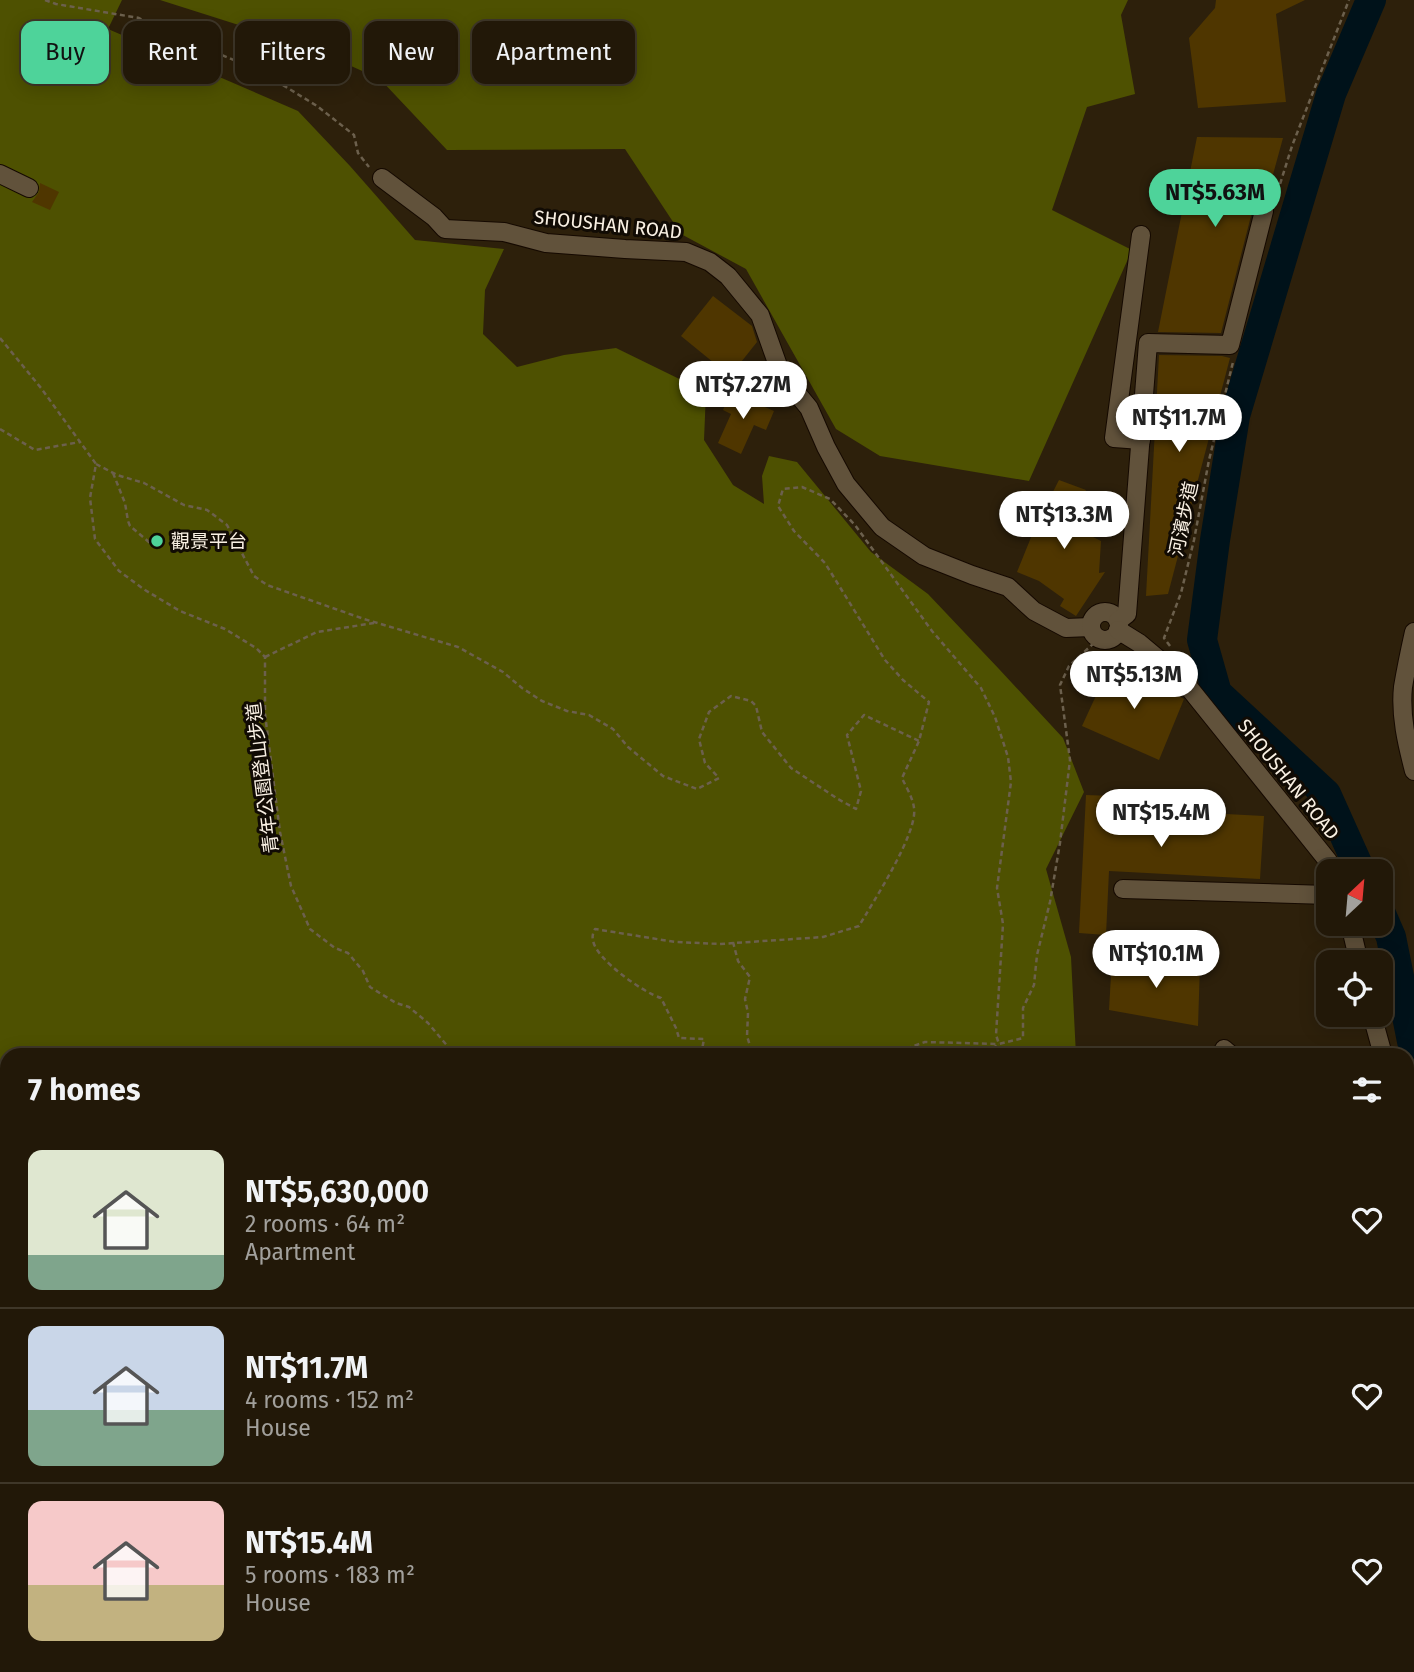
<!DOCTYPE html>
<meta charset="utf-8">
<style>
body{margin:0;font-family:"Fira Sans","Noto Sans TC",sans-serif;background:#2a2112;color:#f1f3f6;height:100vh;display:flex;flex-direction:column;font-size:26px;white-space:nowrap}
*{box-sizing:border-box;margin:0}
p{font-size:23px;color:#a2a09c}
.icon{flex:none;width:38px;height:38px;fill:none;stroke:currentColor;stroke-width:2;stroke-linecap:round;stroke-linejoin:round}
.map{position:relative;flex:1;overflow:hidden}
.panel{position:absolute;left:0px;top:1048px;width:1414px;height:625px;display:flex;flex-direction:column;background:#221808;border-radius:21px 21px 0 0;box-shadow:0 4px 18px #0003,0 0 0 2px #3f3729}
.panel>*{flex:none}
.top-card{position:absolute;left:21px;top:21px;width:700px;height:63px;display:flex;gap:14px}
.needle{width:46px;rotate:26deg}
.tools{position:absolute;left:1316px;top:859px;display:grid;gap:14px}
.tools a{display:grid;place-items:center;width:77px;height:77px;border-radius:14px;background:#221808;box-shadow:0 4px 18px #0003,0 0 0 2px #3f3729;font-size:35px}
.price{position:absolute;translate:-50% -60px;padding:0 16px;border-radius:24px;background:#fff;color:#222;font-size:23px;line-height:46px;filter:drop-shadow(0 2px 4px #0008)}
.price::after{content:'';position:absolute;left:50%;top:42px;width:21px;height:16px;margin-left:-10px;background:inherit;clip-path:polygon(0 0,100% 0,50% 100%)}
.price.selected{background:#4ed39a;color:#111}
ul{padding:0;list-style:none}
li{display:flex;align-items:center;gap:21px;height:175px;padding:0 28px}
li+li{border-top:2px solid #3f3729}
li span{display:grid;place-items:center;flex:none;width:196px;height:140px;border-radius:14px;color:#555}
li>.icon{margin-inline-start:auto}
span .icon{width:84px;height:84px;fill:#fffc;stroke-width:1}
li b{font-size:30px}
h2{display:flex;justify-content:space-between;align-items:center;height:84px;padding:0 28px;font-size:30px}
.chip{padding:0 24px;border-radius:14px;background:#221808;box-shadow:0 4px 18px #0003,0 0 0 2px #3f3729;font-size:24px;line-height:63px}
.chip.selected{background:#4ed39a;color:#111}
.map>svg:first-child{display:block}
</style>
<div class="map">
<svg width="1414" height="1672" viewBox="0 0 1414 1672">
<rect width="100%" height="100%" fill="#2d200b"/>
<!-- forest -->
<g fill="#4e5101">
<path d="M0,0H122L108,29L298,111L350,166L415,240L504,249L485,290L483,334L517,367L564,355L616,348L706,392L704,440L733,485L764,504L762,476L769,456L797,462L871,552L928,594L999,669L1063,738L1084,792L1046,869L1071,957L1076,1055H7V1206L0,1203Z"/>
<path d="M160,0H1128L1121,15L1135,94L1087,107L1052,210L1132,250L1029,481L880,456L836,429L746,269L681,234L625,149L447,150L380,79L311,48Z"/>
<path d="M0,1526L7,1532V1666H171L179,1672H0Z"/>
</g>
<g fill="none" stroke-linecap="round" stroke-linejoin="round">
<!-- river -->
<g stroke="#00121a" stroke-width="30">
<path d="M1361,872L1326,794L1217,693L1202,640L1215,540L1235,416L1331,94L1371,0"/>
<path d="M1381,914L1391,937L1414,1051"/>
<path d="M0,1445L7,1446"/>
<path d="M674,1666L679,1672"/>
</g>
</g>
<!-- building -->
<g fill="#4f3600">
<path d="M1216,0H1305L1276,14L1286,102L1198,108L1189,38L1215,8Z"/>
<path d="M1197,137L1283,138L1266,200L1256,203L1253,208L1221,333L1158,332Z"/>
<path d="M40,183L59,192L50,210L32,202L39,192Z"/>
<path d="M713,296L752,326L757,342L730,376L681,336Z"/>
<path d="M1159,355L1222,356L1230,358L1168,594L1146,596Z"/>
<path d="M731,392L774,411L766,430L754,425L741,454L718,443L731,414L723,410Z"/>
<path d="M1059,480L1086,490L1071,526L1101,541L1099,573L1105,572L1076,616L1060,606L1064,599L1039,581L1017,572L1036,525Z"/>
<path d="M1112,661L1184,699L1159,760L1082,726Z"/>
<path d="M1086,795L1112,796V808L1264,816L1260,879L1109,871L1106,935L1079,933Z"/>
<path d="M1112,958L1200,965L1198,1026L1109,1010Z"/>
</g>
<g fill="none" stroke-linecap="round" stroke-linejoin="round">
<!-- minor casing -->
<g stroke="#150900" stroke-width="20">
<g id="minor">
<path d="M0,174L29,188"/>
<path d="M382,178L434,217L445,229L504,232L546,243L625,249L686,252L710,262L728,276L760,315L781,374L809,408L826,447L846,484L882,527L924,556L972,575L1008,587L1034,611L1066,628L1091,627"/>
<path d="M1141,235L1114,438L1141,440"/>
<circle cx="1105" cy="626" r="14"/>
<path d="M1118,621L1127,614L1148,343L1230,345L1264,211"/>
<path d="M1118,630L1139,643L1182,679L1328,861L1333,872"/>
<path d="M1414,632C1410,650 1406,669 1403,687C1400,715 1407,744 1414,771"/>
<path d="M1123,889L1328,895"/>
<path d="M1350,924L1359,962"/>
<path d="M1372,1015L1383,1055"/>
<path d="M1224,1049L1231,1055"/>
<path d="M1407,1143L1414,1167"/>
<path d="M1407,1263L1414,1267"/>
<path d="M0,1394L7,1393"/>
<path d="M0,1491L7,1495"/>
<path d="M0,1514L7,1518"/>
<path d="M194,1666L202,1672"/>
<path d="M224,1666L232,1672"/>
<path d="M537,1666L552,1672"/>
<path d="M502,1672L505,1666"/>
</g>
</g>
<!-- major casing -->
<g stroke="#150900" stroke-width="24">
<g id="major">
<path d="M1407,1584L1414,1582"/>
<path d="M1407,1616L1414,1614"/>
<path d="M1150,1672L1161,1666"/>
<path d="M1224,1672L1235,1666"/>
</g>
</g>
<!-- path -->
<g stroke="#6c604d" stroke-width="2.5" stroke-dasharray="5 3.5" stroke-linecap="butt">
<path d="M45,0L56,4L139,18L155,27L260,71L317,106L354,135L358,153L369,167"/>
<path d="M1275,200L1292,146L1349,0"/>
<path d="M0,338L41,388L96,464L90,498L95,539L119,571L145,590L180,611L225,629L256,648L265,657V714L280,832L291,886L310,929L335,948L348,953L363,971L370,987L396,1003L409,1007L428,1023L455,1055"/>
<path d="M0,429L35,450L80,442"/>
<path d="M96,464L117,475L144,483L184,505L207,510L227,525L254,576L267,585L364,619L458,647L503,672L522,688L542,701L567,711L589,715L613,729L628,747L663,776L697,789L719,778L705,763L699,739L709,712L731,696L751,701L756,706L762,732L791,768L838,799L856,809L861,791L847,735L864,715L919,741"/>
<path d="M113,473L125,503L128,521L130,526L150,543L157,541"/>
<path d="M1170,646L1164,638L1181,593L1194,540L1209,460L1233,362"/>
<path d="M265,657L317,632L374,623"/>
<path d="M733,942L738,961L750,977L745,999L748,1013L747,1036L751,1049L756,1055"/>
<path d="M701,1055L704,1039L679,1038L676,1028L661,998C644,993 595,959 593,940C592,936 593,933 595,929L675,942L720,944L823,937L859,926C873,902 918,833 914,808C913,798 906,787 902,778L919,741L929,702L903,680L885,660L825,563L794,531L778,506L783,489L802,487L830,499L855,525L932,631L981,688L995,717L1008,757L1011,782L997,888L1003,924L996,1035L999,1044L1023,1038V1008L1034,985L1037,955L1050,902L1060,843L1070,760L1060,685L1069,666L1094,643"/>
<path d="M789,1055H797"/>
<path d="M882,1055L891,1054L925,1042L999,1044"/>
<path d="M988,1055L989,1051L999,1044"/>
<path d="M1407,1101L1414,1125"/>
<path d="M724,1666L727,1672"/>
</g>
<!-- minor -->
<use href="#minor" stroke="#61523b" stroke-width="18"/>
<!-- major -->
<use href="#major" stroke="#a97466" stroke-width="21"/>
<!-- rail casing -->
<g stroke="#8c8170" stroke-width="8">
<g id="rail">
<path d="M0,1229L7,1233"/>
<path d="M1407,1583L1414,1582"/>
</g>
</g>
<!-- rail -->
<use href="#rail" stroke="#110b04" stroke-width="5" stroke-dasharray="16" stroke-linecap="butt"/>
</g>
<!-- markers -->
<circle fill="#4ed39a" stroke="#110b04" stroke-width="2.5" cx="157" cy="541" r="7"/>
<g text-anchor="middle" stroke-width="6" stroke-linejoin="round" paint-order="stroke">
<!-- street labels -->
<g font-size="19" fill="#f9f0e3" stroke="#110b04">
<text transform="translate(608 224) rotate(6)" y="7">SHOUSHAN ROAD</text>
<text transform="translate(1183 519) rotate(-78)" y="7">河濱步道</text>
<text transform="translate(262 778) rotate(-97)" y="7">青年公園登山步道</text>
<text transform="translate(1289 779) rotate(51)" y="7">SHOUSHAN ROAD</text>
</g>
<!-- poi labels -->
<g font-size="19" fill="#f9f0e3" stroke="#110b04" text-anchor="start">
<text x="171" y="548">觀景平台</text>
</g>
</g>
</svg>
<div class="tools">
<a><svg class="needle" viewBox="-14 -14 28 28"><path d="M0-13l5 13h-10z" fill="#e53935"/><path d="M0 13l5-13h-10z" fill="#a2a09c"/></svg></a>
<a><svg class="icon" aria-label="locate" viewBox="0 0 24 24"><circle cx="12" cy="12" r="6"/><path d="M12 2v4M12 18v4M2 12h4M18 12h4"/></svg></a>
</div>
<b class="price selected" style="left:1215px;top:229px">NT$5.63M</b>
<b class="price" style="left:743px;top:421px">NT$7.27M</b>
<b class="price" style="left:1179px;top:454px">NT$11.7M</b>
<b class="price" style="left:1064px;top:551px">NT$13.3M</b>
<b class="price" style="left:1134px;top:711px">NT$5.13M</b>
<b class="price" style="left:1161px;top:849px">NT$15.4M</b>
<b class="price" style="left:1156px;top:990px">NT$10.1M</b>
<div class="top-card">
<a class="chip selected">Buy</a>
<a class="chip">Rent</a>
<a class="chip">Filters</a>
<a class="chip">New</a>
<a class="chip">Apartment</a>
</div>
<section class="panel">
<h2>7 homes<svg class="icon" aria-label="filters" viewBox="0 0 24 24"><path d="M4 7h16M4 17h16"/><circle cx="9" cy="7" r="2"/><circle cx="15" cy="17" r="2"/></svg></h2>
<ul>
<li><span style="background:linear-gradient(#dfe7d0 75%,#7fa58c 0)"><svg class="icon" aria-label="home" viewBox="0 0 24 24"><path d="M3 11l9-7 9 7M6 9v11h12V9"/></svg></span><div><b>NT$5,630,000</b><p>2 rooms · 64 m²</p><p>Apartment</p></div><svg class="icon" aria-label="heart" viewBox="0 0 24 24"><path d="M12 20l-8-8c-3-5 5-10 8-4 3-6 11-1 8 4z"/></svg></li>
<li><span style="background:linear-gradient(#c9d6e8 60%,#7fa58c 0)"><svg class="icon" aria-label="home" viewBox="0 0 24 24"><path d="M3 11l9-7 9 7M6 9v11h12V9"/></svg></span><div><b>NT$11.7M</b><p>4 rooms · 152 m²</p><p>House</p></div><svg class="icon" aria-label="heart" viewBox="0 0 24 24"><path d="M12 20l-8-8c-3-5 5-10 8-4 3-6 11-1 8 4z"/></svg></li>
<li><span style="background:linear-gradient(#f6c9c9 60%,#c2b280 0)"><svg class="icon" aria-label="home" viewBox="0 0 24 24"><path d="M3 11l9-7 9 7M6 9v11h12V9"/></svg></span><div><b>NT$15.4M</b><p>5 rooms · 183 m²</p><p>House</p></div><svg class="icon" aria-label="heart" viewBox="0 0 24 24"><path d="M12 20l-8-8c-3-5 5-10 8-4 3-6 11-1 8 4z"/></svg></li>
</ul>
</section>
</div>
